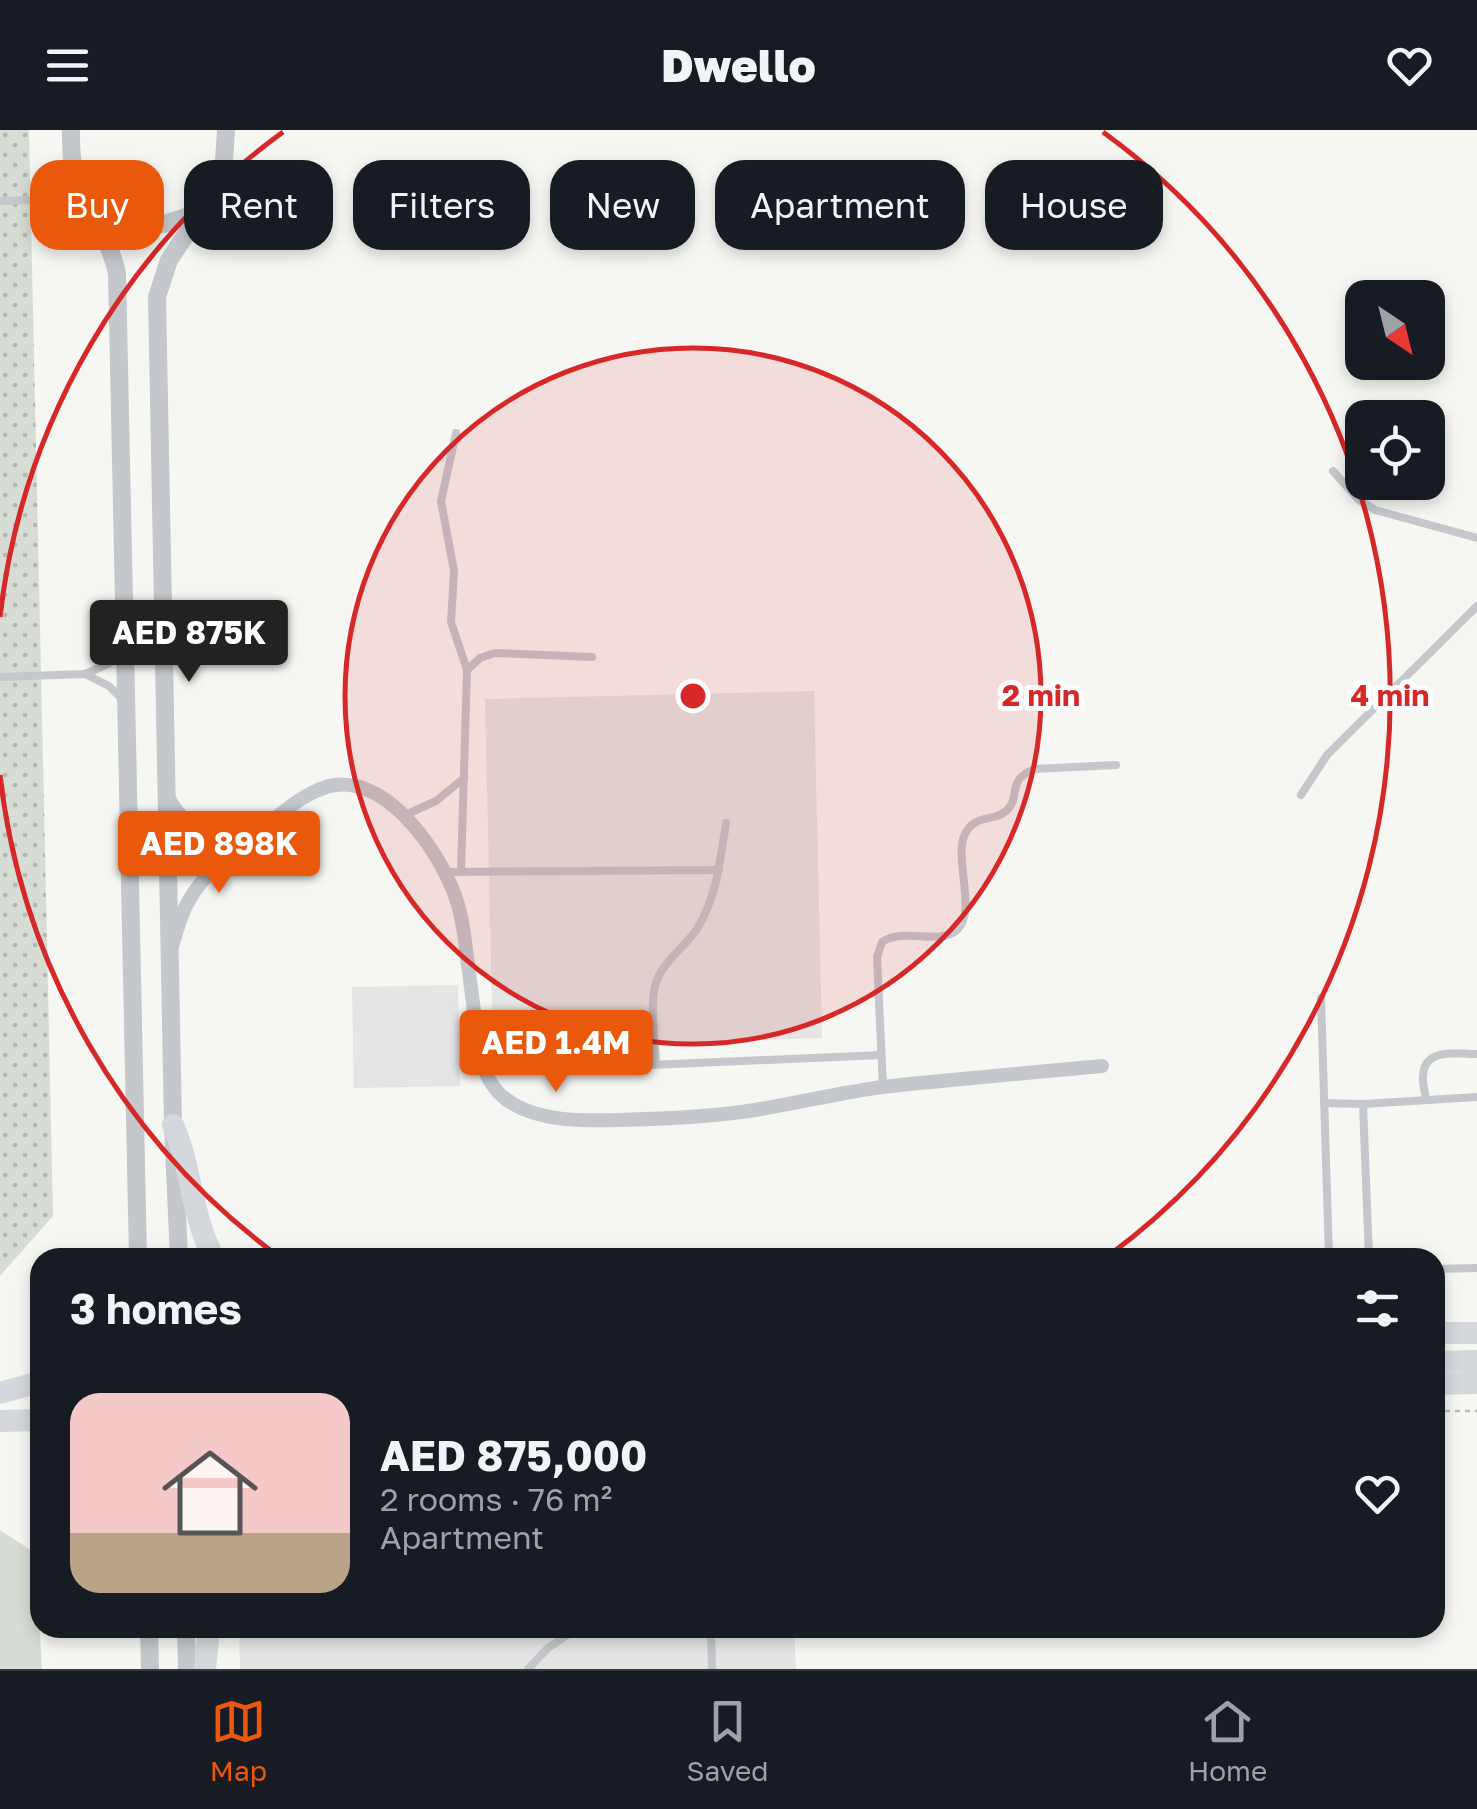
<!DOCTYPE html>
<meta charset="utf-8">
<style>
body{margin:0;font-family:"Golos Text",sans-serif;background:#242831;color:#f1f3f6;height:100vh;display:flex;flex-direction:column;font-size:38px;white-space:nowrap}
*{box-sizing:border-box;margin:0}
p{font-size:32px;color:#9ea1a6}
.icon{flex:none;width:55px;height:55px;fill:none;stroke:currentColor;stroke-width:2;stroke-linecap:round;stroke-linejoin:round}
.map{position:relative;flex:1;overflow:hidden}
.side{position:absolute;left:30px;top:1118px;width:1415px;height:390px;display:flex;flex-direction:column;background:#171b24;border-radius:30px;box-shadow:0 5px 15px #0003}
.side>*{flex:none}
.top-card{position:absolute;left:30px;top:30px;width:1418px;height:90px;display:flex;gap:20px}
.needle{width:65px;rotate:145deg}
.tools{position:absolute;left:1345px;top:150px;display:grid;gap:20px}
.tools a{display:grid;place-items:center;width:100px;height:100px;border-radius:20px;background:#171b24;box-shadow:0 5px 15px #0003;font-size:50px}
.price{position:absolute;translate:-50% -85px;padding:0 22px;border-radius:10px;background:#ea580c;color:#fff;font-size:32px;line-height:65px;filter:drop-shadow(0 2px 5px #0008)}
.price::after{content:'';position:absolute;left:50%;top:60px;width:30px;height:22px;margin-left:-15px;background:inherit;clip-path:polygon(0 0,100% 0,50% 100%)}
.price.on{background:#222;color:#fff}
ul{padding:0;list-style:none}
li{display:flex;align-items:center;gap:30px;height:250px;padding:0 40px}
li span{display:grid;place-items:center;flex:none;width:280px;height:200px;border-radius:30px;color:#555}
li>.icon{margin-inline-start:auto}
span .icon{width:120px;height:120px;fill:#fffc;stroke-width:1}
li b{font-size:42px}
h2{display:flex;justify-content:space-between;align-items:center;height:120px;padding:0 40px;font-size:42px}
.chip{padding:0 35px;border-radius:30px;background:#171b24;box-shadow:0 5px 15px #0003;font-size:35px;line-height:90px}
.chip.on{background:#ea580c;color:#fff}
header{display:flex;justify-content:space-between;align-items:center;height:130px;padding:0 40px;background:#171b24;font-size:45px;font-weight:800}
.dock{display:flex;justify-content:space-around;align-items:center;height:140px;border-top:2px solid #363941;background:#171b24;font-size:28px;color:#9ea1a6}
.dock a{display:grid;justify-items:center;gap:5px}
.dock .on{color:#ea580c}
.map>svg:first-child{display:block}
</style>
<header><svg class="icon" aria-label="menu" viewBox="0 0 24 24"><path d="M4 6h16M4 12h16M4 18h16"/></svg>Dwello<svg class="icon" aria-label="heart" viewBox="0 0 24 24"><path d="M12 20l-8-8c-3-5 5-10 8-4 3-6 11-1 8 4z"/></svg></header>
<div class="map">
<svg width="1477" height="1539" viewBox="0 0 1477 1539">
<defs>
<pattern id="grass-dots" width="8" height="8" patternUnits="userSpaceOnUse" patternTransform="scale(2.5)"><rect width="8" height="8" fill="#d7ddd4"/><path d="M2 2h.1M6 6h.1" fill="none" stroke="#b2b8b2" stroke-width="1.8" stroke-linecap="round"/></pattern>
</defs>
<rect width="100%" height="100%" fill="#f6f6f3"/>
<!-- built -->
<g fill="#e4e5e4">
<path d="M814,561L822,908L493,917L485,569Z"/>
<path d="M458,855L460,956L354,958L352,857Z"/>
<path d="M239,1498H794L796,1539H240Z"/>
</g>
<!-- grass -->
<path fill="url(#grass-dots)" d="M0,0H29L53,1086L0,1146Z"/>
<!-- pitch -->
<path fill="#d7ddd4" d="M0,1400L35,1423L42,1539H0Z"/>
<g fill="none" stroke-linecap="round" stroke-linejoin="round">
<!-- path -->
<path stroke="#bcbec0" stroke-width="2.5" stroke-dasharray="5 5" stroke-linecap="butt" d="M1435,1281H1477"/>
<!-- service -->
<g stroke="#c4c7cb" stroke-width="8">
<path d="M33,70L56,52L69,30"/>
<path d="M0,71L33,70L85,79"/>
<path d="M456,303L441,371L454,441L451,492L467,540"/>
<path d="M1333,341L1359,370L1375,380L1477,408"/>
<path d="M85,544L109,556L122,569"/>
<path d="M0,547L85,544L108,534L122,519"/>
<path d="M1301,665L1327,625L1477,476"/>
<path d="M405,685L436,671L464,648"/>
<path d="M461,741L467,540L480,528L495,523L592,527"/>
<path d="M445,742L719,740"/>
<path d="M1321,868L1329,1128"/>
<path d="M656,934C655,912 650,877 655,856C661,833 684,818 697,799C717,766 720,731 726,693"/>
<path d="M535,940L881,925"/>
<path d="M883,957L877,827L882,812C904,797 939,816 957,800C978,781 952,726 966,702C976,684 994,692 1006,681C1022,667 1005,650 1035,639L1116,635"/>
<path d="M1426,969C1425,962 1422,952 1423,945C1425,917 1459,924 1477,924"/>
<path d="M1324,973L1363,974L1477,967"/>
<path d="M1363,974L1369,1128"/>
<path d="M1435,1139L1477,1138"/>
<path d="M711,1498L712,1539"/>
<path d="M528,1539L548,1518L578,1498"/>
</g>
<!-- minor -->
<g stroke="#c4c7cb" stroke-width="14">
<path d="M168,667C185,699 216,714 251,704"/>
<path d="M172,816C177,801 180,786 188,772C206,739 240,716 269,693C288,678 310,659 335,655C391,647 445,729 458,775C464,794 465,815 468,835C472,866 476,896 480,926C485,944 492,959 507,970C537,992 583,991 618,990C664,989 710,987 755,980C798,973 839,963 882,957C955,949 1029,943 1102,936"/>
</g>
<!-- tertiary -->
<g stroke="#c4c7cb" stroke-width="18">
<path d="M71,0C71,16 71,32 76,48C86,82 109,106 117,143L138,1128"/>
<path d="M95,87C137,101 160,99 200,81"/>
<path d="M179,1128L173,995L157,167L169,130L209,70L221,46L224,32L226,0"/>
<path d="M149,1498L150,1539"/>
<path d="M186,1498L187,1539"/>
</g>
<!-- primary -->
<g stroke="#d4d8dc" stroke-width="22">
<path d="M173,995C192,1038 191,1086 214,1128"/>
<path d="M1435,1203H1477"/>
<path d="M1435,1232L1477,1231"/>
<path d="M1435,1254L1477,1253"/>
<path d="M0,1263L40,1252"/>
<path d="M0,1291L40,1290"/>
<path d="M205,1539L209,1498"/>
</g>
</g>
<!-- distance rings -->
<circle cx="693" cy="566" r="348" fill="#d62828" fill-opacity=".12"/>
<g fill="none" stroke="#d62828" stroke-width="5">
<circle cx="693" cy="566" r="348"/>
<path d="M278 1126A697 697 0 0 1 0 645M0 487A697 697 0 0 1 283 2M1103 2A697 697 0 0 1 1108 1126"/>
</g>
<circle cx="693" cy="566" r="15" fill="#d62828" stroke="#fff" stroke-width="5"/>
<g font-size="30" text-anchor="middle" font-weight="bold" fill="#d62828" stroke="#fff" stroke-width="10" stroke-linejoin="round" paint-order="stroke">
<text x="1041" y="576">2 min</text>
<text x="1390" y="576">4 min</text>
</g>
</svg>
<div class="tools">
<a><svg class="needle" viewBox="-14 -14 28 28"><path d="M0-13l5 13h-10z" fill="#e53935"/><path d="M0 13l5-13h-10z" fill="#9ea1a6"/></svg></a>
<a><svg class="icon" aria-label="locate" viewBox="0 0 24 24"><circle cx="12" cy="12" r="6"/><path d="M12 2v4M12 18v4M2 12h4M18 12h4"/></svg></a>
</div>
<b class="price on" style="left:189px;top:555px">AED 875K</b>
<b class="price" style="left:219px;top:766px">AED 898K</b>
<b class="price" style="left:556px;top:965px">AED 1.4M</b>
<div class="top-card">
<a class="chip on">Buy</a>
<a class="chip">Rent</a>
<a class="chip">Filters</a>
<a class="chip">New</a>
<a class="chip">Apartment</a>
<a class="chip">House</a>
</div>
<section class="side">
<h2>3 homes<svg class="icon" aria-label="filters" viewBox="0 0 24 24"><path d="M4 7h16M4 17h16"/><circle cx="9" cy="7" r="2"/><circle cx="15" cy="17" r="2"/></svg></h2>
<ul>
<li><span style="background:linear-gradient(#f6c9c9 70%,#b9a48a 0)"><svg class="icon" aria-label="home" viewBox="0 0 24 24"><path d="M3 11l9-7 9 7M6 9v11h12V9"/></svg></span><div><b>AED 875,000</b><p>2 rooms · 76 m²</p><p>Apartment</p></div><svg class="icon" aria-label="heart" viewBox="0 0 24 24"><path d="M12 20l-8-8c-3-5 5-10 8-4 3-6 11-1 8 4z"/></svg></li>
</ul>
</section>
</div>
<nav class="dock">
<a class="on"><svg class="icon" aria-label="map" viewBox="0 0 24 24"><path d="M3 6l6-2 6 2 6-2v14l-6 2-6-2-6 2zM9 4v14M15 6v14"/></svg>Map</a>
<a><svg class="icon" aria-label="saved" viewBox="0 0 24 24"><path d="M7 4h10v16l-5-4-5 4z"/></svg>Saved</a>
<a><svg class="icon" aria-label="home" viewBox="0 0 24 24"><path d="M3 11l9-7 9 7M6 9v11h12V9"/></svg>Home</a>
</nav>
